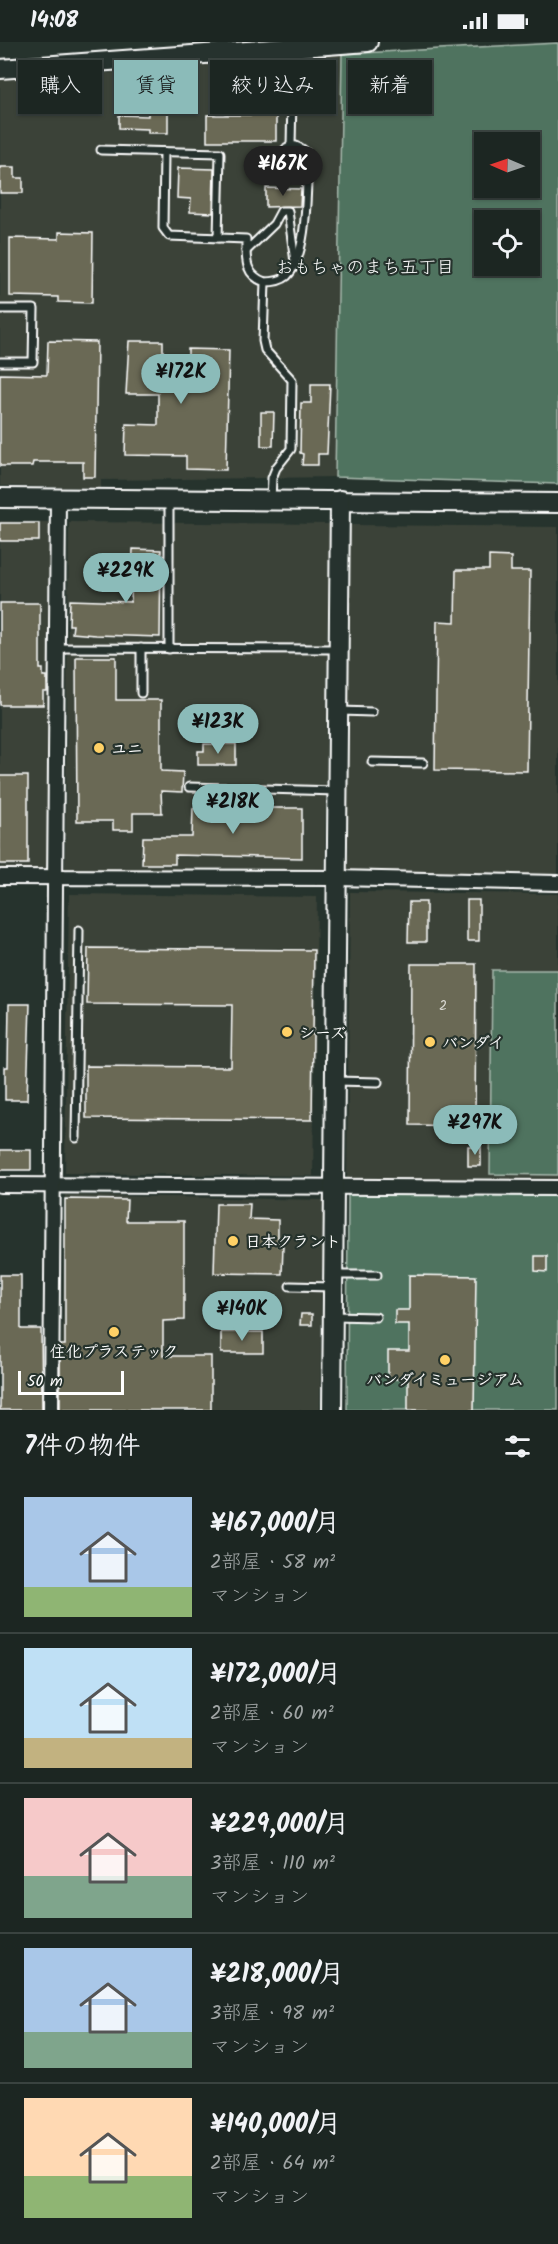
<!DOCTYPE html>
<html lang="ja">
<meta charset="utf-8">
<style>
body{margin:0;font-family:Kalam,"Klee One",sans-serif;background:#252e2a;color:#f1f3f6;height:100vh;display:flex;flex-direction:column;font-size:22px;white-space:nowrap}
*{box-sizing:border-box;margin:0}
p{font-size:20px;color:#a0a5a5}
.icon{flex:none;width:33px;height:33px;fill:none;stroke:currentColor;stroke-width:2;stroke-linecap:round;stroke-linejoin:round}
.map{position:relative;height:1368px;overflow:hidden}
.details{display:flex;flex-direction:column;background:#1c2622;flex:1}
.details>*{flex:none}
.guide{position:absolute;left:18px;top:18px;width:522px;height:54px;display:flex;gap:12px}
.needle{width:39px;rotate:272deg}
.controls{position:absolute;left:474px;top:90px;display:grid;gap:12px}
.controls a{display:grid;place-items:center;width:66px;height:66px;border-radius:0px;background:#1c2622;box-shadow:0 2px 4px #0004,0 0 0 2px #3a4340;font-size:30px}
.scale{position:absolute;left:18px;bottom:15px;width:106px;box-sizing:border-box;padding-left:6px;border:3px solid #fff;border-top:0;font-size:16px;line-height:21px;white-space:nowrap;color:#fff;-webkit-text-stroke:4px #26332d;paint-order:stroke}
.price{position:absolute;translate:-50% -51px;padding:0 14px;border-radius:21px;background:#8bbbb9;color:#111;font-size:20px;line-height:39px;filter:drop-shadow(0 2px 3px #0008)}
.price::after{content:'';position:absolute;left:50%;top:36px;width:18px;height:14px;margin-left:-9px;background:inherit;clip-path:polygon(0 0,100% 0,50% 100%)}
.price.on{background:#222;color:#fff}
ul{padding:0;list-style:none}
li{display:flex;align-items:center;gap:18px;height:150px;padding:0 24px}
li+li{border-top:2px solid #3a4340}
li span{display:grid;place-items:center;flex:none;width:168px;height:120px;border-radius:0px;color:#555}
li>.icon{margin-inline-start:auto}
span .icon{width:72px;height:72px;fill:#fffc;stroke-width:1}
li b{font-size:26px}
h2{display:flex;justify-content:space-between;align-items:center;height:72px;padding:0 24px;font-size:26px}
.chip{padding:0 21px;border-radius:0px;background:#1c2622;box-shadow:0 2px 4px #0004,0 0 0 2px #3a4340;font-size:21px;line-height:54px}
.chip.on{background:#8bbbb9;color:#111}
.status{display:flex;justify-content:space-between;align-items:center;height:42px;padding:0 30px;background:#1c2622;direction:ltr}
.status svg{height:16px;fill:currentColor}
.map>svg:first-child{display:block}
</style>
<div class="status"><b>14:08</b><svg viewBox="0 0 49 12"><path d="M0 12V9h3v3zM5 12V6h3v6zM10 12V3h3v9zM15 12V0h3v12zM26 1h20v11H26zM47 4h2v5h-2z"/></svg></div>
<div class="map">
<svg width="558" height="1368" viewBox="0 0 558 1368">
<rect width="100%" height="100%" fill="#26332d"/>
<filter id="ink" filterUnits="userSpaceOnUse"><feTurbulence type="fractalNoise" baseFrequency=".0167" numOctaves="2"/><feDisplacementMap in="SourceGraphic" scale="12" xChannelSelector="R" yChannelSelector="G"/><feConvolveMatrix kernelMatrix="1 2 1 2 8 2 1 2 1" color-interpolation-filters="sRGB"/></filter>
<g filter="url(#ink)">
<!-- built -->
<g fill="#3b4339">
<path d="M342,12L335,435L101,438V446L0,444V37L108,31L293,14Z"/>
<path d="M0,479L49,480L47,830L0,829Z"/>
<path d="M69,480L329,482L325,829L65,827Z"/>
<path d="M350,483L558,485V833L348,831Z"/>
<path d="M350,850L558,852V1139L347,1136Z"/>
<path d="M69,852L317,855L313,1134L65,1131Z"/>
<path d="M65,1153L323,1158L320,1368H61Z"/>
</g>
<!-- green -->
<g fill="#50735e" stroke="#a8b9ae" stroke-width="1.5" fill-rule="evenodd">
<path d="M558,1V442L335,435L342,12ZM530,100V146H484V100ZM530,178V224H484V178Z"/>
<path d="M492,928H558V1133L490,1132Z"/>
<path d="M353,1150L558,1154V1368H347L348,1153Z"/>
</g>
<!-- building -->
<g fill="#6b6955" stroke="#fff" stroke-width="1.5">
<path d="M148,65H168V91H148V87L119,86V73L148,74Z"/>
<rect x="207" y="73" width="69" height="26"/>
<path d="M0,125H15V136H23V151H0Z"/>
<path d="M178,126L214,127L213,171L190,170L191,157L177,156Z"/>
<path d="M266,146L301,147L300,164L266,165Z"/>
<path d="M59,190L93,191L92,261L58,260V255L10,254V196L59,197Z"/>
<path d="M48,299L97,300L95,435H83V420H33L32,424H0V332L47,333Z"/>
<path d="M129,299H163V319L188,320V307L229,308L226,428L186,427V414L125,413L126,382L158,383V352H126Z"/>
<path d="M311,342H330L327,412H318V423H302L303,412L300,411L301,361H311Z"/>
<path d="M261,370H274L273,404H261Z"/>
<rect x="0" y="481" width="39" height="18"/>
<path d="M133,507L161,508L160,595L95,593L72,591L73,583H69L70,558L131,560Z"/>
<path d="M489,514L511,515V529H530L527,729L435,728L437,579L455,580L456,528H489Z"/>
<path d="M0,561H40V627H43V634H47V650H43V663H0Z"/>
<path d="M76,615H116V658H161V729L183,730L182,750L161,749L162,771H133V788H113V779H77Z"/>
<path d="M204,702H236V723H198V709H204Z"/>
<rect x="0" y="734" width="28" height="88"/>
<path d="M193,766H302V816L175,813V822H142L143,795H192Z"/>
<rect x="467" y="858" width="12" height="41"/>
<path d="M409,860H426V900H408Z"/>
<path d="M88,906L314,908L312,1078L86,1076V1024L231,1025L232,963L87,962Z"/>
<path d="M411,922H476L475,1084L410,1083Z"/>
<path d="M9,962H30L27,1058H5V1025H8Z"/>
<rect x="468" y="1104" width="13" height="20"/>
<rect x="0" y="1108" width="31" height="20"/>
<path d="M65,1157L127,1158L126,1179H184V1278L163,1279V1314H211V1368H60V1303H65Z"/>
<path d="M216,1162H250L249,1177L278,1178V1204H283L282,1232L214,1231Z"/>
<path d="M535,1214H547V1230L535,1229Z"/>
<path d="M0,1233H21V1287H41L42,1368H0Z"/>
<path d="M409,1233L476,1234L474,1368H408V1337H388V1309H409V1282H395V1268H409Z"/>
<path d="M301,1272H312V1283H300Z"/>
<rect x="221" y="1290" width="42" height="21"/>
</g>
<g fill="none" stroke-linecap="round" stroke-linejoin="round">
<!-- lane casing -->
<g stroke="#fff" stroke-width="11">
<g id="lane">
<path d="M291,104L293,7"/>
<path d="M101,108L220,111L218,196"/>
<path d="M164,110L163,186L169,194L246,197C246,216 244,233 265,240L263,299L265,308L292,338L291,407L276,426L272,436L271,458"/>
<path d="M246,209L274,182L281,169H288L295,220"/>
<path d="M265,240C272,240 281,239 287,234C309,213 306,143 308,113C305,109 302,106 296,104C279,100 281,127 280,137"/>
<path d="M0,267H34L33,320H0"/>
<path d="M57,606L337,607"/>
<path d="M169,607V459"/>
<path d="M141,651V606"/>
<path d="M341,669L372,670"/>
<path d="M372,720L423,721"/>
<path d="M189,745L337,749"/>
<path d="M336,1039L378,1040"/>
<path d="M76,1096L79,888"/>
<path d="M335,1233H377"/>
<path d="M290,1244L332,1245"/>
<path d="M334,1274L376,1275"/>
</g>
</g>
<!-- street casing -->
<g stroke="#fff" stroke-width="18">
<g id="street">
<path d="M0,835L336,836L558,841"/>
<path d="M0,1143L558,1146"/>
<path d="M51,1368L58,456"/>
</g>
</g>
<!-- secondary casing -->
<g stroke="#fff" stroke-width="22">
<g id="secondary">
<path d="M0,27L368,0"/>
<path d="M0,456L558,461"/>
<path d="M332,1368L340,458"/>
</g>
</g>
<!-- lane -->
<use href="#lane" stroke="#26332d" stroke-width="7"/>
<!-- street -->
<use href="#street" stroke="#26332d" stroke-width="14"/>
<!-- secondary -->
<use href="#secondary" stroke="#26332d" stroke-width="18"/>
</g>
</g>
<!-- markers -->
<g fill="#ffd166" stroke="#26332d" stroke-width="2">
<circle cx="99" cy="706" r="6"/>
<circle cx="287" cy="990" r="6"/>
<circle cx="430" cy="1000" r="6"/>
<circle cx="233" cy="1199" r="6"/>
<circle cx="114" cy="1290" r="6"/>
<circle cx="445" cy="1318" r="6"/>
</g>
<g text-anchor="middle" stroke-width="4.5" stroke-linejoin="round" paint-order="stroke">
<!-- number labels -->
<g font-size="14" fill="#dadad4">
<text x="443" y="968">2</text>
</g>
<!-- poi labels -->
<g font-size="16" font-weight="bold" fill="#fff" stroke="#26332d" text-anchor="start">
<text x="111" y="712">ユニ</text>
<text x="299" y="996">シーズ</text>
<text x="442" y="1006">バンダイ</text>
<text x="245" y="1205">日本クラント</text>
<text x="114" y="1315" text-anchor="middle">住化プラステック</text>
<text x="445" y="1343" text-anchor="middle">バンダイミュージアム</text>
</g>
<!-- neighbourhood labels -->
<g font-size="18" fill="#fff" stroke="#26332d">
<text x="365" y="231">おもちゃのまち五丁目</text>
</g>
</g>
</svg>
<div class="controls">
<a><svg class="needle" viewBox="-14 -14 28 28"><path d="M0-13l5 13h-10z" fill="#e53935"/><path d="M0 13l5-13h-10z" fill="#a0a5a5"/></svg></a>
<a><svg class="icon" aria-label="locate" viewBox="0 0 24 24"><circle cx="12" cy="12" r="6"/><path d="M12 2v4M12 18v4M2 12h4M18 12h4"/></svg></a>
</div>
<div class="scale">50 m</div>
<b class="price on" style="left:283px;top:155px">¥167K</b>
<b class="price" style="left:181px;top:363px">¥172K</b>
<b class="price" style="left:126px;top:562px">¥229K</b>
<b class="price" style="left:218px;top:713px">¥123K</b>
<b class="price" style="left:233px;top:793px">¥218K</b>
<b class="price" style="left:475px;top:1114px">¥297K</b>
<b class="price" style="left:242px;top:1300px">¥140K</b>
<div class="guide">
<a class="chip">購入</a>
<a class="chip on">賃貸</a>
<a class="chip">絞り込み</a>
<a class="chip">新着</a>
</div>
</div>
<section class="details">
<h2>7件の物件<svg class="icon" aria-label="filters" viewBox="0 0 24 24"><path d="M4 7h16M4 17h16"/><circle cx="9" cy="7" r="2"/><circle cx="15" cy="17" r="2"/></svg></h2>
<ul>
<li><span style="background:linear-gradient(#a9c7e8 75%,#8fb573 0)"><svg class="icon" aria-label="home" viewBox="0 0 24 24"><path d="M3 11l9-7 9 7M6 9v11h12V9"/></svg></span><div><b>¥167,000/月</b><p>2部屋 · 58 m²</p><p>マンション</p></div></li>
<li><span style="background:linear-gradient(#bfe0f5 75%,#c2b280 0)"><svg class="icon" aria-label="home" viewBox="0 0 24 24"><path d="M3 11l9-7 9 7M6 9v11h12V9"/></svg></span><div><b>¥172,000/月</b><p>2部屋 · 60 m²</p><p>マンション</p></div></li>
<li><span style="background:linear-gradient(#f6c9c9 65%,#7fa58c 0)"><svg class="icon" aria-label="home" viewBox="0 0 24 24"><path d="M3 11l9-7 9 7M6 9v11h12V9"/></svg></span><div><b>¥229,000/月</b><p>3部屋 · 110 m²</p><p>マンション</p></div></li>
<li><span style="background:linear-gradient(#a9c7e8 70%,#7fa58c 0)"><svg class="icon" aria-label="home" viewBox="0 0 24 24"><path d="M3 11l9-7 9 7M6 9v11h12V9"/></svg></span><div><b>¥218,000/月</b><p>3部屋 · 98 m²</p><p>マンション</p></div></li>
<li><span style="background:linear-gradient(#ffd9b3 65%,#8fb573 0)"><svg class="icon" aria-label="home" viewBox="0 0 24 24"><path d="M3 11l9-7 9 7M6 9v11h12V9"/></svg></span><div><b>¥140,000/月</b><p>2部屋 · 64 m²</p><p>マンション</p></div></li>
</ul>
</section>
